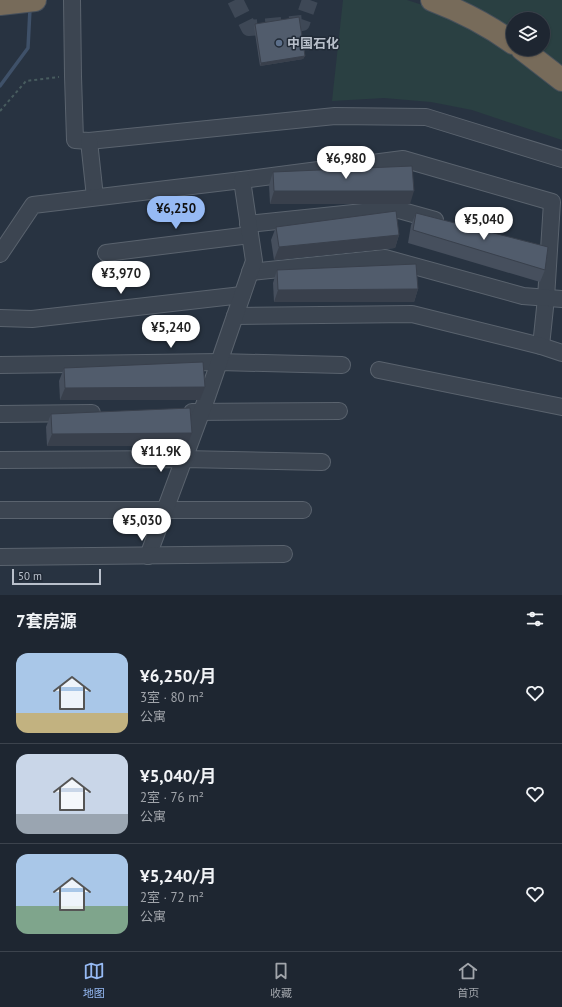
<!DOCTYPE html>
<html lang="zh">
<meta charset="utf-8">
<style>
body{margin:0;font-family:"PT Sans","Noto Sans SC",sans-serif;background:#262e39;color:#f1f3f6;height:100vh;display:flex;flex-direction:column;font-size:15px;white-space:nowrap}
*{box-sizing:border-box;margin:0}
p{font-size:13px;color:#a1a5ab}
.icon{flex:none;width:22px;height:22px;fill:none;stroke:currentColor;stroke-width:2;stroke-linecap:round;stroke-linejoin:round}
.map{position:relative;height:595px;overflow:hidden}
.side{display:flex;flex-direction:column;background:#1e2631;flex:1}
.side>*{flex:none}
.fabs{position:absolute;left:506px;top:12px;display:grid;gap:8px}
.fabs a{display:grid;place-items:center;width:44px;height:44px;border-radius:50%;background:#1e2631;box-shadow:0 1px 3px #0004,0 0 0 1px #3c434d;font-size:20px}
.scale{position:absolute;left:12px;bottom:10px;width:89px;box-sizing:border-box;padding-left:4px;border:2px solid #b9c0cb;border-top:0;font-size:11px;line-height:14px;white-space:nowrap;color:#b9c0cb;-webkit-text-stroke:3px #212a36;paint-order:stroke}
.price{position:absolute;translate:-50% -34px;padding:0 9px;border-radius:14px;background:#fff;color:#222;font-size:13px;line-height:26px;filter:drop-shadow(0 1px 2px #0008)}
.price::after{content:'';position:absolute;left:50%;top:24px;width:12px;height:9px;margin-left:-6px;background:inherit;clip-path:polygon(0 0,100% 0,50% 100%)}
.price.current{background:#96baf4;color:#111}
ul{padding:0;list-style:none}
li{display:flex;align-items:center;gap:12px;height:100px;padding:0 16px}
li+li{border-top:1px solid #3c434d}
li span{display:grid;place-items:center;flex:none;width:112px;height:80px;border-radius:12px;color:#555}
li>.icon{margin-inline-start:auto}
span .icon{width:48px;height:48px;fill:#fffc;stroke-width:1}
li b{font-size:17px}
h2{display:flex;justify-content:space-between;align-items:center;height:48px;padding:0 16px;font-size:17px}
.tab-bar{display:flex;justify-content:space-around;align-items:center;height:56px;border-top:1px solid #3c434d;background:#1e2631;font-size:11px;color:#a1a5ab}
.tab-bar a{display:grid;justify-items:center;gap:2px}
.tab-bar .current{color:#96baf4}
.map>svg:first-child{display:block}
</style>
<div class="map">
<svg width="562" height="595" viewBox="0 0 562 595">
<rect width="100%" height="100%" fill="#283341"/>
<!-- green -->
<g fill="#2a4042">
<path d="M343,0H407L441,11L510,47L562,90V140L472,110L431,102L384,98L332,101Z"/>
<path d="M457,0H562V71L540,49H543V19H513V29C495,17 477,7 457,0Z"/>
</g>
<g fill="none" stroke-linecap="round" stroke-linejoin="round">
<!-- stream -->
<path stroke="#3f5169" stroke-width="3.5" d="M0,86L28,48L30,9"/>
<!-- minor-tunnel -->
<path stroke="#3e4856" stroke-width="16" stroke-dasharray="16 8" stroke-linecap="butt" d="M235,0L249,28L302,23L310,0"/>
<!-- minor casing -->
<g stroke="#5a636e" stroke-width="18">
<g id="minor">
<path d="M72,0L73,76L75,140L89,141L335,116L426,117L562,159"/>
<path d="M89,141L95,197"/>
<path d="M248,224L373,211L399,210L435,220"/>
<path d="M106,253L250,235"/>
<path d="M0,254L33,205L242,180L403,159L552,202L546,298L541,346"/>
<path d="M250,272L385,258L523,296L562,299"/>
<path d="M235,316L412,314L541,346L562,353"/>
<path d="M0,318L32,319L242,295"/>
<path d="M0,365L219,362L342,365"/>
<path d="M379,370L562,407"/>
<path d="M192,412L339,411"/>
<path d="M0,414L92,413"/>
<path d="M0,460L184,459L322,462"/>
<path d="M0,510H303"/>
<path d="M148,556L207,397L254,261L242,180"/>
<path d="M0,557L284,554"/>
</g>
</g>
<!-- highway casing -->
<g stroke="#47505b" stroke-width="24">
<g id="highway">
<path d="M432,0C461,11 488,25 513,43"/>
<path d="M0,4L35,0"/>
<path d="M522,49L562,80"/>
</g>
</g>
<!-- path -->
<path stroke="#485c5f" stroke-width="2" stroke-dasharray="3 3" stroke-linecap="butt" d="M0,111L26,81L59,77"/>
<!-- minor -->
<use href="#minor" stroke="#3c4551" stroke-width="16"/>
<!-- highway -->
<use href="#highway" stroke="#776b5a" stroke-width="22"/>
</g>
<!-- wall -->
<g fill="#464f5d">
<path d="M255,24L305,56L303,59L260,66L254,27Z"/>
<path d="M273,172L410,204H270L269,185Z"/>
<path d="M416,213L545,270L540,282L408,243L411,225Z"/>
<path d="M276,227L399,235L395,248L274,260L271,240Z"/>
<path d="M277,270L418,289L414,302H274L273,283Z"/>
<path d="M64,368L200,400H60L59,381Z"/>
<path d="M51,414L187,446H47L46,427Z"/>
</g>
<!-- shaded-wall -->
<g fill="#39404c">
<path d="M305,56L303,59L260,66L261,63Z"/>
<path d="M274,191H414L410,204H270Z"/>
<path d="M399,235L395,248L274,260L279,247Z"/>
<path d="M418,289L414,302H274L278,290Z"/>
<path d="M205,387L200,400H60L65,388Z"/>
<path d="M192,433L187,446H47L52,434Z"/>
</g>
<!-- building -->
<g fill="#515c6c" stroke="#39404c">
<path d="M299,17L305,56L261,63L255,24Z"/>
<path d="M412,166L414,191H274L273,172Z"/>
<path d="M396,211L399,235L279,247L276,227Z"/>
<path d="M416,213L548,247L545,270L413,230Z"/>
<path d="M416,264L418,289L278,290L277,270Z"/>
<path d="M203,362L205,387L65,388L64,368Z"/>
<path d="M190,408L192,433L52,434L51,414Z"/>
</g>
<!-- markers -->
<circle fill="#5c6f8a" stroke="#212a36" stroke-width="1.5" cx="279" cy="43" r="4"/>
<g text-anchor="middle" stroke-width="3" stroke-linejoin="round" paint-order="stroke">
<!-- poi labels -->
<g font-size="13" font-weight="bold" fill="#b9c0cb" stroke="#212a36" text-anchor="start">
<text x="287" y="48">中国石化</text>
</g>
</g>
</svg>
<div class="fabs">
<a><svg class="icon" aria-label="layers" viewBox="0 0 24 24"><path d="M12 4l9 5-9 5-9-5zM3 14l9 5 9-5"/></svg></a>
</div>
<div class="scale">50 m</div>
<b class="price" style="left:346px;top:180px">¥6,980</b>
<b class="price current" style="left:176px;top:230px">¥6,250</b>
<b class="price" style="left:484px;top:241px">¥5,040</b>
<b class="price" style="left:121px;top:295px">¥3,970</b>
<b class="price" style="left:171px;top:349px">¥5,240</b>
<b class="price" style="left:161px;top:473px">¥11.9K</b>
<b class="price" style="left:142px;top:542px">¥5,030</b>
</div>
<section class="side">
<h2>7套房源<svg class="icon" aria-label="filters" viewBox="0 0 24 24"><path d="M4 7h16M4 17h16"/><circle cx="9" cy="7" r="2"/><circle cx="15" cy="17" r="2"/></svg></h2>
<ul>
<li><span style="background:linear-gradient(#a9c7e8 75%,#c2b280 0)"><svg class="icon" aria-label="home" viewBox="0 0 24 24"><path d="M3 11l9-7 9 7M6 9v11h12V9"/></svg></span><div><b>¥6,250/月</b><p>3室 · 80 m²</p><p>公寓</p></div><svg class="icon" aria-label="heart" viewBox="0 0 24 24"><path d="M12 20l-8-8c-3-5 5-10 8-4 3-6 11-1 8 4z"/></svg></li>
<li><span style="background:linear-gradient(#c9d6e8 75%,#9aa5b1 0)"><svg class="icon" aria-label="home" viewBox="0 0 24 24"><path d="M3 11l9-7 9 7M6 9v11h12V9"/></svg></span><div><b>¥5,040/月</b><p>2室 · 76 m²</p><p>公寓</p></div><svg class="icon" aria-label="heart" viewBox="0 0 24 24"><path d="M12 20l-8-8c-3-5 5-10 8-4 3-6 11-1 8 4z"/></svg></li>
<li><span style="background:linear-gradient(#a9c7e8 65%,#7fa58c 0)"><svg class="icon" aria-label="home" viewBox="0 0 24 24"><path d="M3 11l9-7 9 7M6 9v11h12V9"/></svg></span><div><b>¥5,240/月</b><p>2室 · 72 m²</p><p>公寓</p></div><svg class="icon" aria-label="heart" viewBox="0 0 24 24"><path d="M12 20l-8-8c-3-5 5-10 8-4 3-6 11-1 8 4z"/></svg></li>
</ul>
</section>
<nav class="tab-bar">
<a class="current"><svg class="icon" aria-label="map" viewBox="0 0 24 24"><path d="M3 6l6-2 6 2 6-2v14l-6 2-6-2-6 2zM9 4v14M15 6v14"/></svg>地图</a>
<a><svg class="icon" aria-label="saved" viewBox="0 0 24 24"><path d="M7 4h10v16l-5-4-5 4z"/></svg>收藏</a>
<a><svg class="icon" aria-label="home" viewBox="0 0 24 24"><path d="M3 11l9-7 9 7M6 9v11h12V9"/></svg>首页</a>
</nav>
